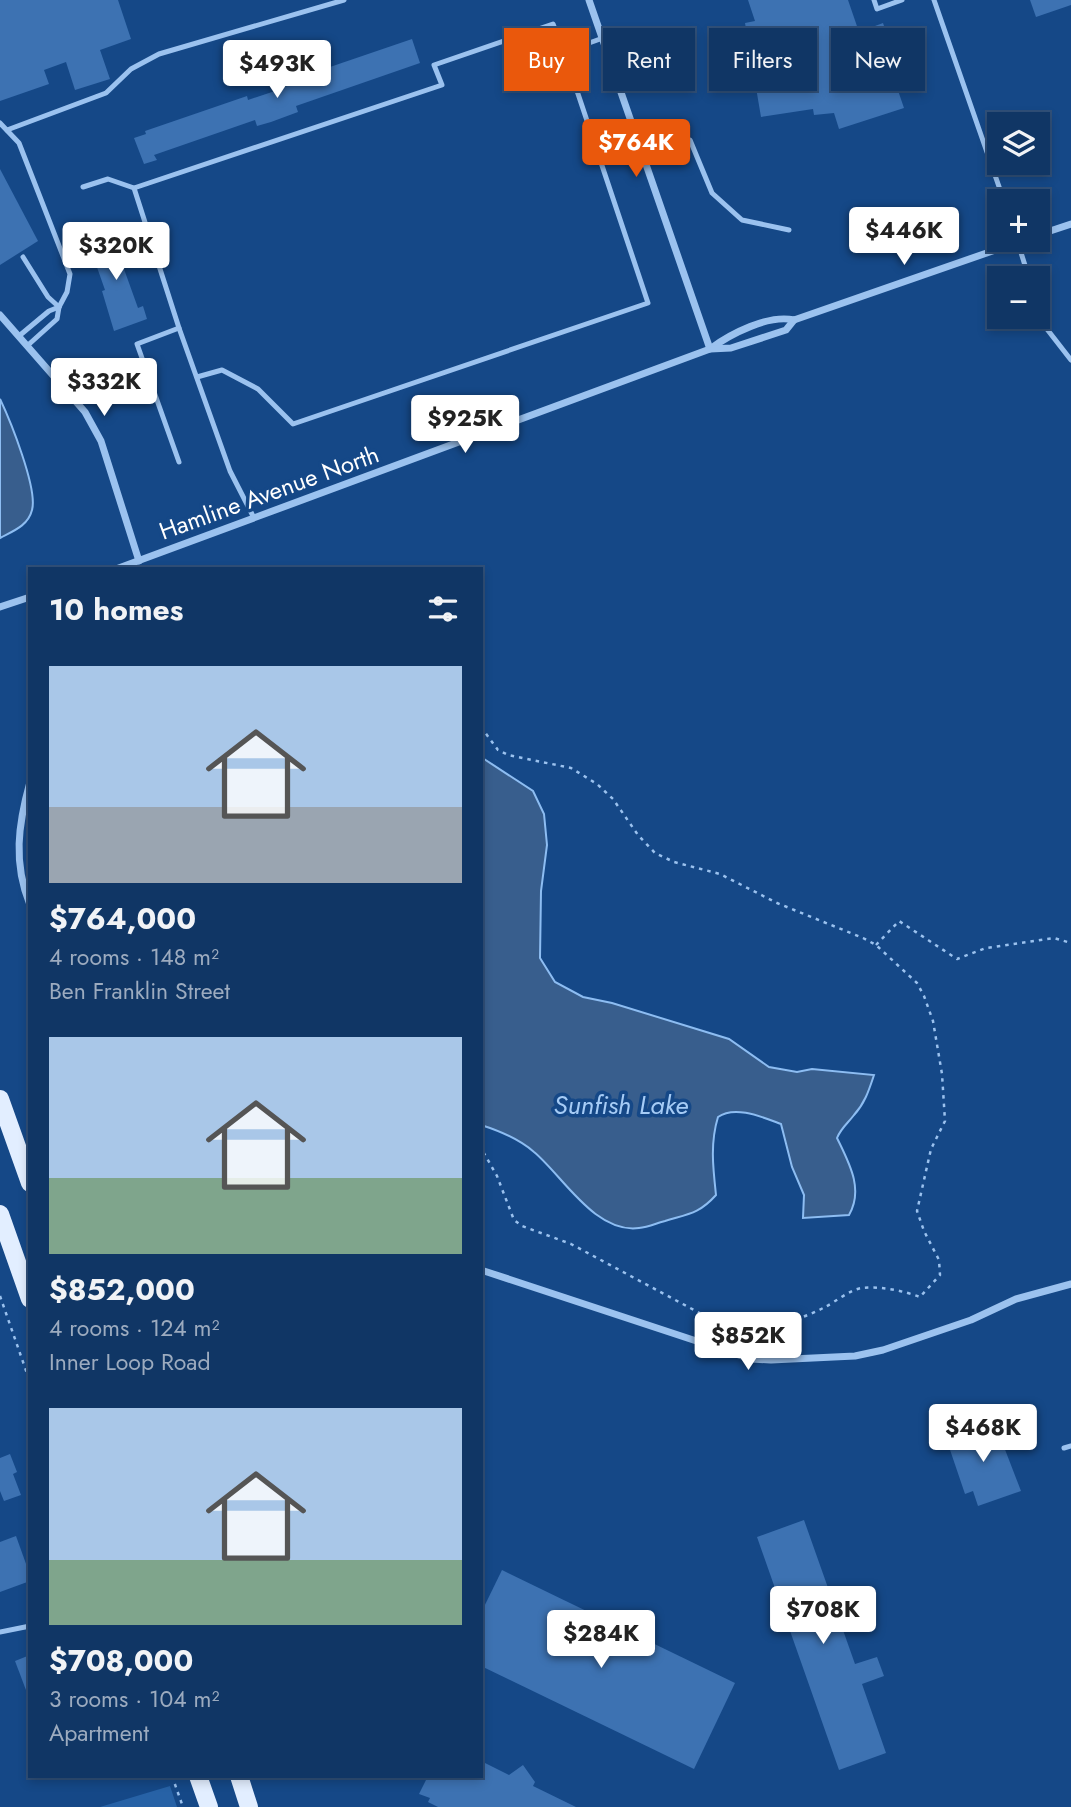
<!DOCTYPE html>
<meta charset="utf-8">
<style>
body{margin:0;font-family:Jost,sans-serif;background:#193e6b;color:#f1f3f6;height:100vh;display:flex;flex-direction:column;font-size:26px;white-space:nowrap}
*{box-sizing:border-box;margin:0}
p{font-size:23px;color:#9cabbf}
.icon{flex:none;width:38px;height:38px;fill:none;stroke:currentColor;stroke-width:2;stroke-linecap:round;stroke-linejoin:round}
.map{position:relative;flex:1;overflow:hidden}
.panel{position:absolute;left:28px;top:567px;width:455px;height:1211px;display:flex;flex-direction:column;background:#103665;border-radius:0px;box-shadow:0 4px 10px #0003,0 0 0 2px #305079}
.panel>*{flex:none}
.banner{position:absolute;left:504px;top:28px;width:462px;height:63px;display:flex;gap:14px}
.buttons{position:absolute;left:987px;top:112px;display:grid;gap:14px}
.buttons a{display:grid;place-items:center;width:63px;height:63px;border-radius:0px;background:#103665;box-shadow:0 4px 10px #0003,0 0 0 2px #305079;font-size:35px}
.price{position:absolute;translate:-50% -60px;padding:0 16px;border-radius:7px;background:#fff;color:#222;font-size:23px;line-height:46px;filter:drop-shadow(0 2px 4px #0008)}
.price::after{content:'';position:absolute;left:50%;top:42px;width:21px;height:16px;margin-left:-10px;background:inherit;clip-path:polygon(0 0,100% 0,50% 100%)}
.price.active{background:#ea580c;color:#fff}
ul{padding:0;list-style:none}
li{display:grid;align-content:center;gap:14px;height:371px;padding:0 21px}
li span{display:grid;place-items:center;height:217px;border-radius:0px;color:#555}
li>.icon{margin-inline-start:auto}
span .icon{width:126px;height:126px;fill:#fffc;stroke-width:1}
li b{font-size:30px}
h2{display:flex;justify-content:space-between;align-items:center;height:84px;padding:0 21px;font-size:30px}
.chip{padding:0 24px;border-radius:0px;background:#103665;box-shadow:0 4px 10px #0003,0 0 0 2px #305079;font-size:24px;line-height:63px}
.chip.active{background:#ea580c;color:#fff}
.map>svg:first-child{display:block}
</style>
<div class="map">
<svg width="1071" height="1807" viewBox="0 0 1071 1807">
<rect width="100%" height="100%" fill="#154887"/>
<!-- green -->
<path fill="#2762a6" d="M170,1786L177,1807H100Z"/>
<!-- water -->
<g fill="#385e8d" stroke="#8dbdf2" stroke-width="2">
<path d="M0,399C10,420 38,489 32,510C28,526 13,531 0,538Z"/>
<path d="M481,757L533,791L544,814L547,845L541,891L540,958L555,982L583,997L612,1003L729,1039L769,1067L797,1072L812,1069L874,1075C869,1090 865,1103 854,1115C848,1123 841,1128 837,1138C849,1163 864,1189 849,1215L803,1218L804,1195L792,1167L781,1124C762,1117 735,1105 718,1117C710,1143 713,1168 716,1195C699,1214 688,1214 665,1221C657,1223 648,1227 639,1228C595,1234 562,1175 534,1152C519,1139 500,1131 481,1125Z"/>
</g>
<!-- building -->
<g fill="#3d72b2">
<path d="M0,0H118L131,39L100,50L110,79L75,90L66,62L44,70L49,84L0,101Z"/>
<path d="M748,0H848L859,32L883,23L897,64L890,67L904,108L839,129L834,113L814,115L813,109L761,117L745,23L755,21Z"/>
<path d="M1030,0H1071V5L1036,17Z"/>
<path d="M412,39L420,63L296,106L298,112L271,122L257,126L255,120L154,155L157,160L144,164L134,138L146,134L145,131L247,96L248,100L275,91L287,86L286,82Z"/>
<path d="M0,169L38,241L0,265Z"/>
<path d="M116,229L121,242L115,244L138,308L143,306L147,319L114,331L102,291L105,290L92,253L95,252L90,238Z"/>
<path d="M994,1421L1021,1491L978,1506L973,1491L965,1494L946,1438Z"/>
<path d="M10,1454L17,1472L13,1474L21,1495L4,1501L0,1491V1458Z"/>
<path d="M804,1520L855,1664L877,1657L884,1676L862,1684L886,1753L839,1770L757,1537Z"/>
<path d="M16,1536L30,1575V1581L0,1592V1542Z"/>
<path d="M502,1570L735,1683L694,1769L481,1666V1613Z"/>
<path d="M30,1655V1697L29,1698L15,1661Z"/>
<path d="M481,1761L509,1775L523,1765L535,1782L533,1786L576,1807H438L428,1802L430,1798L419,1794L428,1776H481Z"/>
</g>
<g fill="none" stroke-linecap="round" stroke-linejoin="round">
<!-- path -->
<g stroke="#9bc2ef" stroke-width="2.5" stroke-dasharray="3.5 5" stroke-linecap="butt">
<path d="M481,727L498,750L508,755L571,768L597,784L613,799L638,835L655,853L674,862L720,874L777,903L863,938L876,945L917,983L924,996L933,1021L942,1074L945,1121L931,1149L917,1211L924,1231L939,1260L940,1275L920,1297C904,1291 881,1286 862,1288C851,1289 835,1302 825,1307C794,1324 753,1331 720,1324L571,1244L522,1226L514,1220L497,1176L481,1148"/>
<path d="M876,945L899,921L957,959L986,948L1054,938L1071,943"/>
<path d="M0,1296L30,1382"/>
<path d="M172,1776L183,1807"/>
</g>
<!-- service -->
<g stroke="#9bc2ef" stroke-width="5">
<path d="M874,0L877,9L902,0"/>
<path d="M934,0L1004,201"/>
<path d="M0,123L19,143L70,274L67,292L59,307L57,319L27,346"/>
<path d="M7,130L106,93L131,69L159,54L344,0"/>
<path d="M642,152L690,140L712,193L742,220L789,230"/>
<path d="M83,187L108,179L134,188"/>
<path d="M1017,240L1029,278"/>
<path d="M23,257L48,297L59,307"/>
<path d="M1038,306L1043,324L1071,360"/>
<path d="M19,336L49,311L59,307"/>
<path d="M197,377L222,370L258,389L293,424L648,303L564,52"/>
<path d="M179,462L137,344L179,328"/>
<path d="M254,518L230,471L179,328L134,188L442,85L434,65L553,24L564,52L603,38"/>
<path d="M1064,1448L1071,1446"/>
<path d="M0,1632L30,1626"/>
</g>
<!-- minor -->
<g stroke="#9bc2ef" stroke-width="7">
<path d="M589,0L710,349C730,334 769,314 794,320L1024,240"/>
<path d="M1038,235L1071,224"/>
<path d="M0,315L85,412L101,441L139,561"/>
<path d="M116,569L710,349L731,348L786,330L794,320"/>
<path d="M0,607L30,597"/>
<path d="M30,782C18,825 13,863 30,905"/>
<path d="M481,1270L751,1359L771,1360L855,1356L883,1350L971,1320L1016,1299L1071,1284"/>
</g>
<!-- primary -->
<g stroke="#e2eeff" stroke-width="18">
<path d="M0,1099L30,1183"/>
<path d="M0,1214L30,1299"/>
<path d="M198,1776L209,1807"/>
<path d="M239,1776L249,1807"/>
</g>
</g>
<g text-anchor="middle" stroke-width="7" stroke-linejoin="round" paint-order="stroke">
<!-- street labels -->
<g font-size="24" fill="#fff" stroke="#154887">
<text transform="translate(269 493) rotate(-20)" y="8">Hamline Avenue North</text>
</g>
<!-- water labels -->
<g font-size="26" font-style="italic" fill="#a6ccf6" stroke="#154887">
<text x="621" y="1114">Sunfish Lake</text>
</g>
</g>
</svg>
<div class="buttons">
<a><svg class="icon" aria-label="layers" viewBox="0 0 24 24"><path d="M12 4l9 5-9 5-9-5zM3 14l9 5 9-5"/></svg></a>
<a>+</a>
<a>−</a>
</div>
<b class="price" style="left:277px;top:100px">$493K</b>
<b class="price active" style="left:636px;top:179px">$764K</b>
<b class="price" style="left:904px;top:267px">$446K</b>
<b class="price" style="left:116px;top:282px">$320K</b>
<b class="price" style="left:104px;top:418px">$332K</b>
<b class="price" style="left:465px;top:455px">$925K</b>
<b class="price" style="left:748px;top:1372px">$852K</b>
<b class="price" style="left:983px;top:1464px">$468K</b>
<b class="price" style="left:823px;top:1646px">$708K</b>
<b class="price" style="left:601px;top:1670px">$284K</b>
<div class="banner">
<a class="chip active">Buy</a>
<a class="chip">Rent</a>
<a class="chip">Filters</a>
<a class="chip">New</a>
</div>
<section class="panel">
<h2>10 homes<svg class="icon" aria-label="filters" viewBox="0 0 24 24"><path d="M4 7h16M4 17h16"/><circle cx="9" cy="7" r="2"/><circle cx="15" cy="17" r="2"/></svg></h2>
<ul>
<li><span style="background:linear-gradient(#a9c7e8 65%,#9aa5b1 0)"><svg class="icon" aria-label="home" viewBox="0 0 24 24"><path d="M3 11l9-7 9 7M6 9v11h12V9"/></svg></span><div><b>$764,000</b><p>4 rooms · 148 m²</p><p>Ben Franklin Street</p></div></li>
<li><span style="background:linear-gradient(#a9c7e8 65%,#7fa58c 0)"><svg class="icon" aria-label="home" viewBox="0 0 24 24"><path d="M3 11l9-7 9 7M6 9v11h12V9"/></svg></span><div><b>$852,000</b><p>4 rooms · 124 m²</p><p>Inner Loop Road</p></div></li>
<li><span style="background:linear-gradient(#a9c7e8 70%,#7fa58c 0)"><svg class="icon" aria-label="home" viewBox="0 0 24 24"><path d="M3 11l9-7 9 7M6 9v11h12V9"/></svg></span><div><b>$708,000</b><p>3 rooms · 104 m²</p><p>Apartment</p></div></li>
</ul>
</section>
</div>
